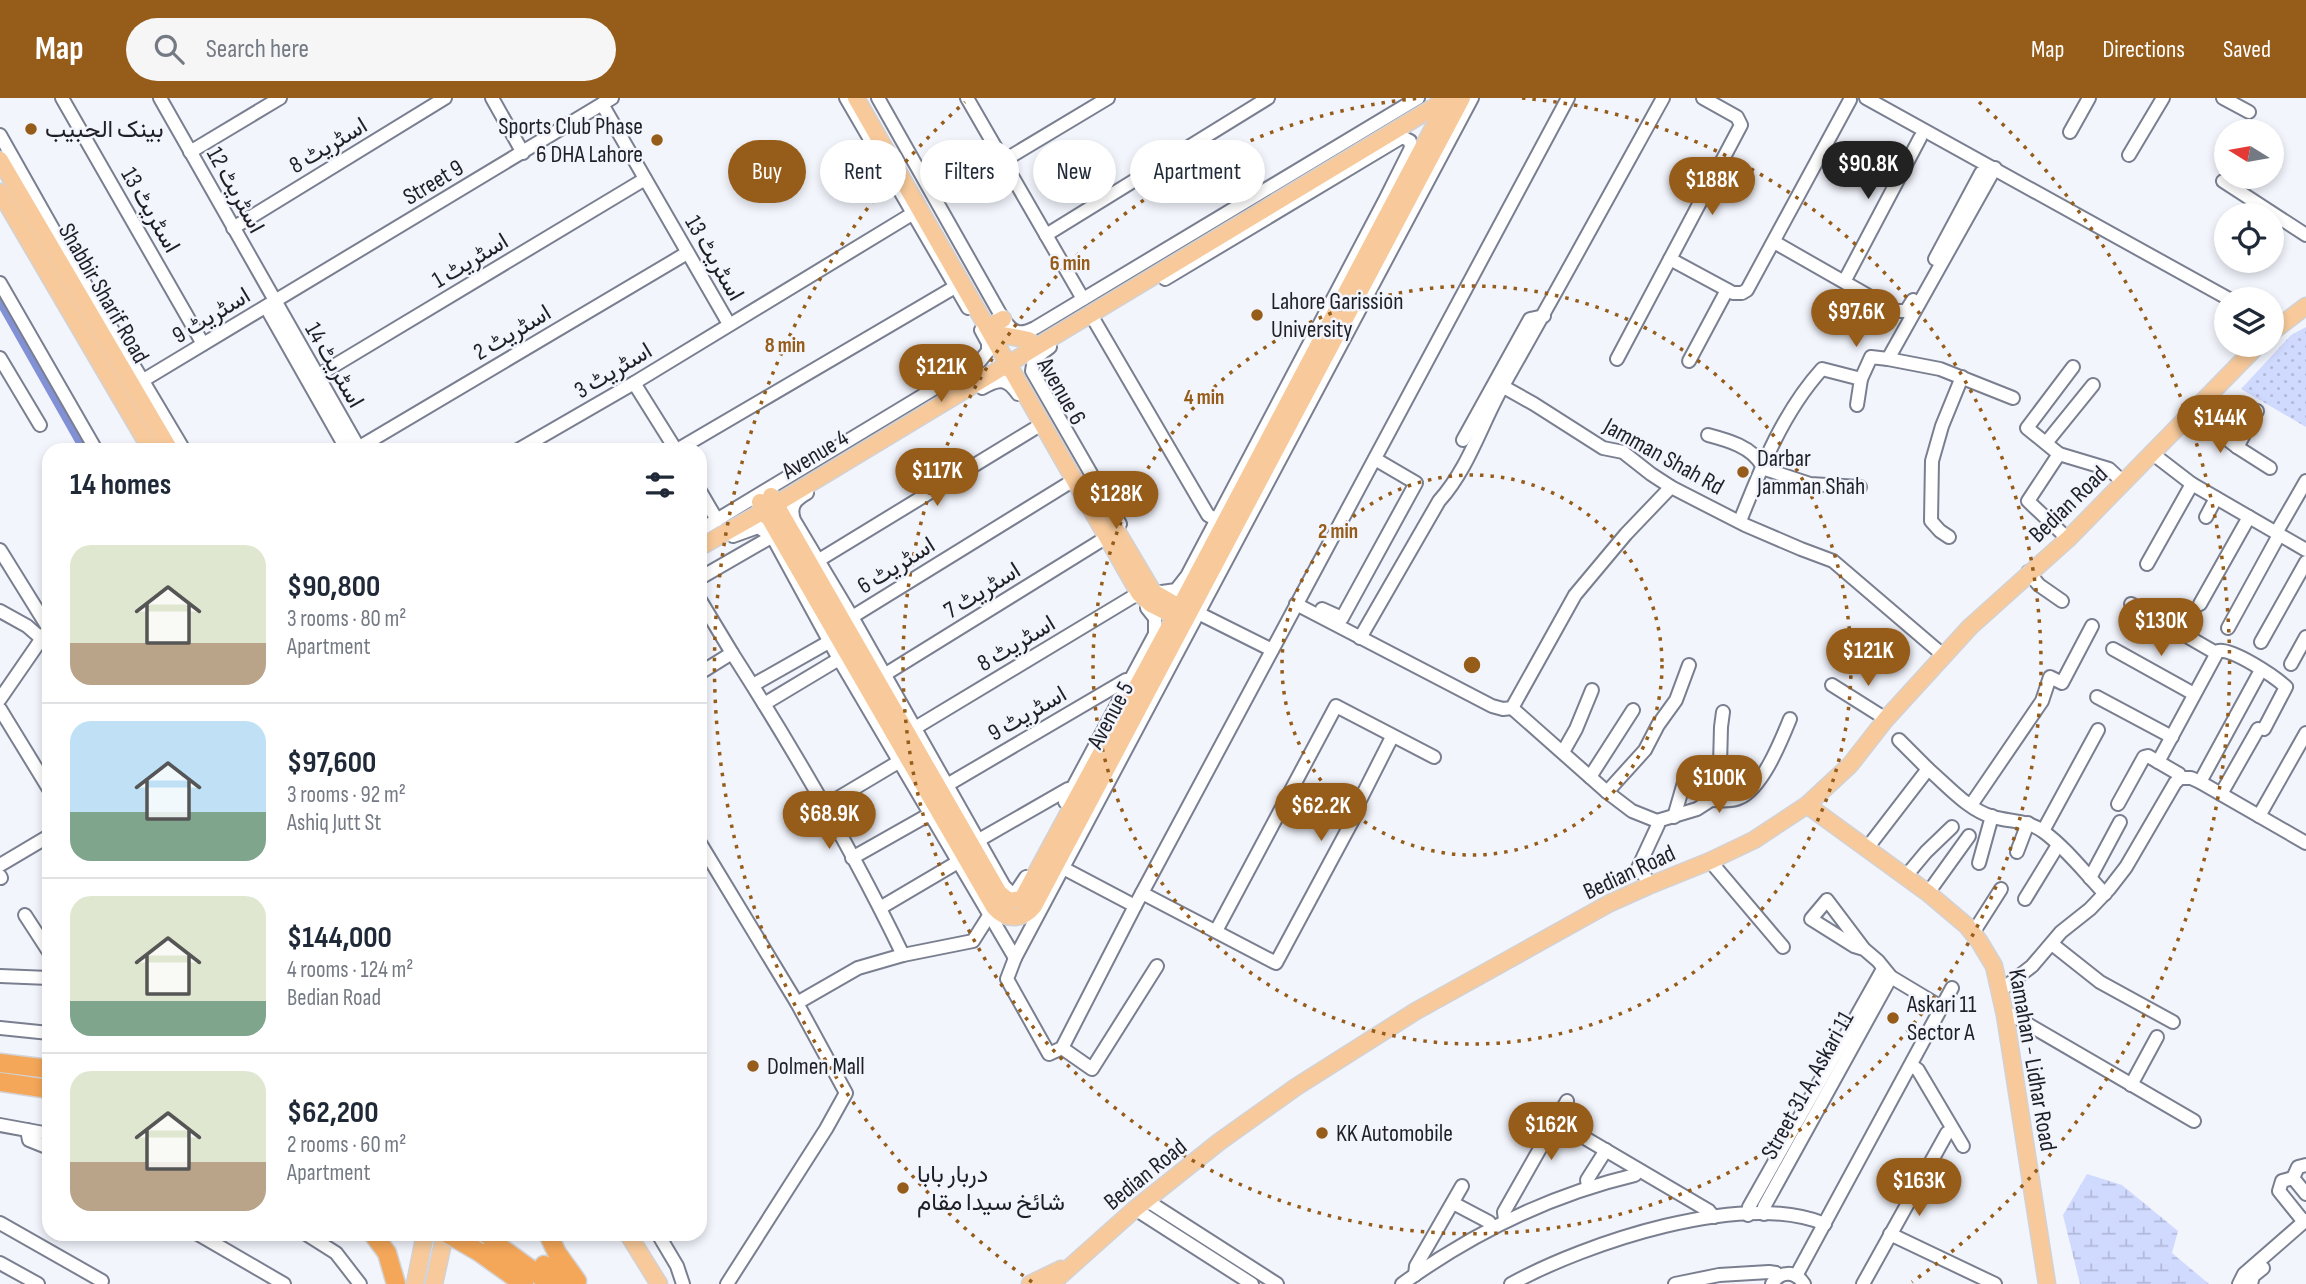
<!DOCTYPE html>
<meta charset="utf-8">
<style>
body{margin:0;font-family:"Sofia Sans Condensed",Vazirmatn,sans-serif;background:#f6f6f7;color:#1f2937;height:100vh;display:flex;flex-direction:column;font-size:26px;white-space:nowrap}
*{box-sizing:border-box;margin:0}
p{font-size:23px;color:#747a83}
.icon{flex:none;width:38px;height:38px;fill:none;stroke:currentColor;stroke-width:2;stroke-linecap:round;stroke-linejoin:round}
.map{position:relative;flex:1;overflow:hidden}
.details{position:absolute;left:42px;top:345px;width:665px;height:798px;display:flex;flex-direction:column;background:#fff;border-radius:21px;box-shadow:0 4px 10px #0003}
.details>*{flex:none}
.hud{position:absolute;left:728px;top:42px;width:665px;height:63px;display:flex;gap:14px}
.needle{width:46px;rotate:281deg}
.buttons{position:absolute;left:2214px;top:21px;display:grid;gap:14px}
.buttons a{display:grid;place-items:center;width:70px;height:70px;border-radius:50%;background:#fff;box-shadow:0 4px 10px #0003;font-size:35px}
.price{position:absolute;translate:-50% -60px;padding:0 16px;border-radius:24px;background:#965c19;color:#fff;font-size:23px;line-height:46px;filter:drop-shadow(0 2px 4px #0008)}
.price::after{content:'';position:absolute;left:50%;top:42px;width:21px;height:16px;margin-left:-10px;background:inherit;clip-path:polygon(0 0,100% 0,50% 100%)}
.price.on{background:#222;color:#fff}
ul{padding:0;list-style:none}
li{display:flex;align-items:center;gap:21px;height:175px;padding:0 28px}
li+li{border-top:2px solid #e0e1e3}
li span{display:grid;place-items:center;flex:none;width:196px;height:140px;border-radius:21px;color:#555}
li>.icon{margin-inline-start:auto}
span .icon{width:84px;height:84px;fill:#fffc;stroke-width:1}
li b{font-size:30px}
h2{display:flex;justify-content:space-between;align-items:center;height:84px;padding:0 28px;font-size:30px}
.pill{padding:0 24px;border-radius:32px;background:#fff;box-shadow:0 4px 10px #0003;font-size:24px;line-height:63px}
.pill.on{background:#965c19;color:#fff}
header{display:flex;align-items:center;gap:42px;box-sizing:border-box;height:98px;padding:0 35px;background:#965c19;color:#fff}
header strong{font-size:33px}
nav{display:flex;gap:38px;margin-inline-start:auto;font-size:24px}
.search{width:490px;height:63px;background:#f6f6f7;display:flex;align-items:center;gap:18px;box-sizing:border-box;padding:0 24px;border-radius:38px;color:#747a83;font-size:26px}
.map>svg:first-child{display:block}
</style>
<header>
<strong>Map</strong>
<div class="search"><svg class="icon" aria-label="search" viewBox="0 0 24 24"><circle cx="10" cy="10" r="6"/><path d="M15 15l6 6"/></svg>Search here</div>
<nav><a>Map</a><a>Directions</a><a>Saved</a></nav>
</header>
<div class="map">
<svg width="2306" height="1186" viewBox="0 0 2306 1186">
<defs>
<pattern id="grass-dots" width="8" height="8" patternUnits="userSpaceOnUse" patternTransform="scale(1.75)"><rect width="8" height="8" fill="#d0d9fe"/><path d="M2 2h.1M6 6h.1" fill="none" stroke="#b2bada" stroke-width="1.8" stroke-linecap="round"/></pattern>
<pattern id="wetland-marsh" width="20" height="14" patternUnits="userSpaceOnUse" patternTransform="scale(1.75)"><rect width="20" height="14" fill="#d0d9fe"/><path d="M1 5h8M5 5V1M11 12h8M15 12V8" fill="none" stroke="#b2bada"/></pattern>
</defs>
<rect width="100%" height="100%" fill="#f3f5fd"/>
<!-- grass -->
<path fill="url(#grass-dots)" d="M2306,229V329L2241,291L2291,237Z"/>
<!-- wetland -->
<path fill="url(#wetland-marsh)" d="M2087,1076L2122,1087L2178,1133L2172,1155L2209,1186H2080L2063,1117Z"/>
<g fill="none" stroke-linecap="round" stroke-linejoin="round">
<!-- canal -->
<path stroke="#8291d6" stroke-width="8" d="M0,204L84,352"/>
<!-- minor casing -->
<g stroke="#7a7f90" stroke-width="16">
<g id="minor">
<path d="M62,0L203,246"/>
<path d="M160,0L360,352"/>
<path d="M492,0L523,55"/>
<path d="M846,0L968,210"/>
<path d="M878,0L1003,221C1013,235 1019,238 1035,230L1418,0"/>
<path d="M967,0L1083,201"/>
<path d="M1866,0L2229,201"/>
<path d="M2223,0L2249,14"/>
<path d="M602,6L729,226"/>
<path d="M2070,34L2089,0"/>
<path d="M0,37L62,147L184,352"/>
<path d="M190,54L280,0"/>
<path d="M2129,57L2163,0"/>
<path d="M1003,63L1108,0"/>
<path d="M2223,83L2306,137"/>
<path d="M233,130L445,0"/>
<path d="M1046,137L1268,0"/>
<path d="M1774,144L1895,213H1906L1913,202"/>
<path d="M1670,161L1733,195H1742L1747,192L1850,2"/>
<path d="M1935,161L1981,75"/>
<path d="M1845,182L1920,40"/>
<path d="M0,185L96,352"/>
<path d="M266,209L347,352"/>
<path d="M1094,222L1208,417L1215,421"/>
<path d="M1050,249L1034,261L1032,273L1120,426"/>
<path d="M0,260L40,327"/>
<path d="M1617,261L1741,27L1737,19L1703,0"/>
<path d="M1888,261L1940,271L2013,300"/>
<path d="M1689,263L1727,192"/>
<path d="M317,278L645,81"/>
<path d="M634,285L676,352"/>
<path d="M1502,288L1534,306L1603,350L1623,354L1651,376L1671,389L1745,427L1801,451L1833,463L1943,557"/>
<path d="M132,289L612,0"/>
<path d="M982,290C999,280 1007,280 1018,296"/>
<path d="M1857,307L1861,281"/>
<path d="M2192,314L2237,349L2270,370"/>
<path d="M1708,337C1727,342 1753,349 1762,368"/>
<path d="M1463,342L1530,221L1544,218"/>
<path d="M2046,345L2093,287"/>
<path d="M2237,349L2257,313"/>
<path d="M358,350L687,155"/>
<path d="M518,352L634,285L912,116"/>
<path d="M677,352L955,189"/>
<path d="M2059,356L2027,330L2073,269"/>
<path d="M2153,356L2192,386L2306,452"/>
<path d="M1762,370L1810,386L1860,389"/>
<path d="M700,393L717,422"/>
<path d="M807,395C796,401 789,408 794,422L852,519L1004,788L1011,795L1016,794L1026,779"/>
<path d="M2206,419L2216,400"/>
<path d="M1740,423C1761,370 1783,314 1822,271L1861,281L1871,259L1888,261L1995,70"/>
<path d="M700,432L980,263L988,253V245L981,232"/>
<path d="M2276,435L2306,383"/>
<path d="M733,438L758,429L772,438L839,561L1015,860L1472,0"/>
<path d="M1949,439L1940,433L1931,423L1932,363L1942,328L1962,279"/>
<path d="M2068,441L2028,403L2059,356L2109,371L2124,385"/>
<path d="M0,452L49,531"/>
<path d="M819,462L1037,329"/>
<path d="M2147,466L2192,386"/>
<path d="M2028,474L2039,487L2062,503"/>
<path d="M700,480L778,435"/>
<path d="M1155,495L1176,492L1187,478L1385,102L1411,50L1410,43L1402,39L1165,181"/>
<path d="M700,502L732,555L700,575"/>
<path d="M1296,506L1492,608L1503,611L1512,610L1575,497L1626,436L1671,389"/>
<path d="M2131,506L2216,555"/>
<path d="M2200,506L2249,419"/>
<path d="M1322,511L1342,520L1416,385L1375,361"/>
<path d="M0,513L27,528L42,541"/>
<path d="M1191,514L1198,515L1272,552"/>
<path d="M852,519L1069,385"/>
<path d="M2228,530L2279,437"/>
<path d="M1360,540L1439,403C1469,370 1482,324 1504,286C1558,191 1610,96 1663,0"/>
<path d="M2261,544L2306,464"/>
<path d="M2113,551L2194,596"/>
<path d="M732,555C794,652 853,753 903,857L973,843L992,813"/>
<path d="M2291,566L2306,539"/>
<path d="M884,577L1102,442"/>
<path d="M753,587L834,541"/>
<path d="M1832,587L1886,621"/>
<path d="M2097,599L2172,639"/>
<path d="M0,601L49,530"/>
<path d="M764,606L844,558"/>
<path d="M1512,610L1607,694L1632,713L1657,723"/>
<path d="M0,611L49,691"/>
<path d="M915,630L1139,495"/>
<path d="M1563,654L1576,631L1592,592"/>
<path d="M2158,664L2218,553C2232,550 2274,578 2286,589L2264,631"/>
<path d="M1928,671C1947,687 1968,712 1993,719C2011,724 2028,722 2044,734C2067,751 2085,775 2105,796"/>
<path d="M1590,679L1633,612"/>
<path d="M2200,684L2261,572"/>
<path d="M947,687L1126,582L1130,583"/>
<path d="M1607,694L1645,652L1658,627L1676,602L1689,567"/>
<path d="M2221,696L2258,631"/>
<path d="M1711,702C1720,702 1731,704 1739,700C1762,691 1781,643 1790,621"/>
<path d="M1065,704L1155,536V520L1147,510L1148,504"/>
<path d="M2118,706L2144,659L2148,658L2179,676L2180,680H2191L2200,684L2306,745"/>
<path d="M1971,707L2042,603L2050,579L2062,585L2092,528"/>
<path d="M823,709L900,663"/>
<path d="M2259,718L2306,635"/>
<path d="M1674,719L1685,681"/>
<path d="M2043,733L2098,632"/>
<path d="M979,742L1068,691L1072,693"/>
<path d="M700,745L797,905L846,995L826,1031L727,1186"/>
<path d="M1868,749L1928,671L1899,642"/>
<path d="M2017,754L2028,725"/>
<path d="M852,760L937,712"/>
<path d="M1710,763L1783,849"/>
<path d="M1979,765L1992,718"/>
<path d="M0,767L49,738"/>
<path d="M1063,770L1135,808"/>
<path d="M0,778L1,780"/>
<path d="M1906,778L1926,754L1952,729"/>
<path d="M2090,780L2120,724"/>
<path d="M1648,788L1646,780L1638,770L1658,727L1657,723L1697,711L1711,702L1720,667L1721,629L1723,614"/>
<path d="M1142,795L1276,865L1355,718L1354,714L1392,639"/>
<path d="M1928,795L1969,738"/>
<path d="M2025,801L2058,747"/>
<path d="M880,810L958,764"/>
<path d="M25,817L49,854"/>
<path d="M1216,833L1336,608L1434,659"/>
<path d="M1973,835L2001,791"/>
<path d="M2052,846L2100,884L2173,924"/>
<path d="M1864,851L1827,802L1811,821L1854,848L1864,851L1878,863L1891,879L1941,909"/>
<path d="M1015,860L1007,881L1049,956L1062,950L1135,808L1568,0"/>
<path d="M0,878L49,880"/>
<path d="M2000,893L2032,868L2061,834L2090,811L2109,791L2126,769L2175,685L2180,680"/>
<path d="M797,905L858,870L903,857"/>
<path d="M2005,917H2012L2194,1023"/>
<path d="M0,930L49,935"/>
<path d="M1062,950L1092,971L1157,868"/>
<path d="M1911,967L1918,972L1963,1048"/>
<path d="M2131,987L2157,939"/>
<path d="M1556,1023L1709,1113L1714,1119"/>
<path d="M0,1027L49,1036"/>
<path d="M27,1032L29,1042L49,1050"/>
<path d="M2293,1080L2282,1083L2279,1093L2304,1124"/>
<path d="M2293,1080L2306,1096"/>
<path d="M2293,1080L2298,1069L2306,1067"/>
<path d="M1588,1089L1587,1082L1606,1052"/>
<path d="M1146,1102L1277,1186"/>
<path d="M1453,1105L1489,1124L1492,1129"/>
<path d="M1135,1111L1252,1186"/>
<path d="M1764,1116V1109L1891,879"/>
<path d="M1748,1117L1749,1109L1883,871"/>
<path d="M1505,1122L1504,1114L1567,1003"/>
<path d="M0,1125L102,1183"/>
<path d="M198,1136L284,1186"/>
<path d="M306,1136L336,1155L360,1186"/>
<path d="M658,1136L677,1168L683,1186"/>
<path d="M1890,1136L1995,1186"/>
<path d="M0,1165L38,1186"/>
<path d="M1415,1177L1416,1168L1462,1088"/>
<path d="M1796,1178L1952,890"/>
<path d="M1402,1186C1473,1135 1550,1097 1635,1077L1638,1072"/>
<path d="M1511,1186C1586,1145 1742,1092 1825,1126"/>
<path d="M1675,1186L1719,1177L1769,1174L1776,1175L1778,1178"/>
<path d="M1772,1186C1780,1173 1795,1172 1804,1186"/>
<path d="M1863,1186L1947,1035L1952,1032"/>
<path d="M2239,1186L2244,1176L2306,1122"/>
<path d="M2251,1186L2253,1178L2263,1170"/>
</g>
</g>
<!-- major casing -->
<g stroke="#d2d2d4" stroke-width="19">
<g id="major">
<path d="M856,0L1139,495L1151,506L1185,523"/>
<path d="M0,62L170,352"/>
<path d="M0,94L151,352"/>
<path d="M996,225L1003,221"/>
<path d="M2272,234L2306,208"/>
<path d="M1003,237L1029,242"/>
<path d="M771,398L999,795L1009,803L1022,801L1180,509L1449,0"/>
<path d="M760,404L994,809C1006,823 1023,822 1034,808L1462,0"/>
<path d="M1108,418L1153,494L1172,505"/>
<path d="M700,449L776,406L1439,6L1449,5"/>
<path d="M1807,707L1928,795L1967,828L1979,843L1994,868L2005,917L2047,1186"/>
<path d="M628,1136L659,1186"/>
<path d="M415,1186L425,1136"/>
<path d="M434,1186L445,1136"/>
<path d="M1030,1186L1061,1171"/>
<path d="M1051,1186L1135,1111L1219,1044L1296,989L1416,913L1610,805L1648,788L1710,763L1754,742L1807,707L1850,667L1886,621L1970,529L2068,441L2258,247"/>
</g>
</g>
<!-- highway casing -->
<g stroke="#d2d2d4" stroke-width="21">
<g id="highway">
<path d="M0,965L49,971"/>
<path d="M0,984L49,991"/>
<path d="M373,1136L387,1155L396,1186"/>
<path d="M482,1136L551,1186"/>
<path d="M548,1136L557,1155L577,1183"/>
<path d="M479,1154L524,1186"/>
<path d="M544,1167L570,1186"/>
</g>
</g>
<!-- minor -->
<use href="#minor" stroke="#fff" stroke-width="12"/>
<!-- major -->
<use href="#major" stroke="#f8ca9b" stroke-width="16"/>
<!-- highway -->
<use href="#highway" stroke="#f4a759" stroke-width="18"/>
<!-- highway-bridge casing -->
<g stroke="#d2d2d4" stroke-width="21" stroke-linecap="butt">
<path id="highway-bridge" d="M448,1136L479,1154"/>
</g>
<!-- highway-bridge -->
<use href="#highway-bridge" stroke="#f4a759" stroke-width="18"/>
</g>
<!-- distance rings -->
<g fill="none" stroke="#965c19" stroke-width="3.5" stroke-dasharray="3.5 7">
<circle cx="1472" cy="567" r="190"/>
<circle cx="1472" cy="567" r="379"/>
<path d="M1522 0A569 569 0 1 1 1422 0"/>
<path d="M1032 1184A758 758 0 0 1 965 4M1979 4A758 758 0 0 1 1912 1184"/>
</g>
<!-- markers -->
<g fill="#965c19" stroke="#f3f5fd" stroke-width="2.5">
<circle cx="31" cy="31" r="7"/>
<circle cx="657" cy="42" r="7"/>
<circle cx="1257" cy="217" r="7"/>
<circle cx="1743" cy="374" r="7"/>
<circle cx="1893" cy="920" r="7"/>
<circle cx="753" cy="968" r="7"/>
<circle cx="1322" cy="1035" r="7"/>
<circle cx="903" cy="1090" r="7"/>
</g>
<g text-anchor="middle" stroke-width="5" stroke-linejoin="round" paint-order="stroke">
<!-- poi labels -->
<g font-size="24" fill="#1f2027" stroke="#f3f5fd" text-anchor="start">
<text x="643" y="36" text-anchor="end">Sports Club Phase<tspan x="643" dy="28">6 DHA Lahore</tspan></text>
<text x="45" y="39">بينک الحبيب</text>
<text x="1271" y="211">Lahore Garission<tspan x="1271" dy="28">University</tspan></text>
<text x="1757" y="368">Darbar<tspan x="1757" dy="28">Jamman Shah</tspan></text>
<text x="1907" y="914">Askari 11<tspan x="1907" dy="28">Sector A</tspan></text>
<text x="767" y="976">Dolmen Mall</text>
<text x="1336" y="1043">KK Automobile</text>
<text x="917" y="1084">دربار بابا<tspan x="917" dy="28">شائخ سیدا مقام</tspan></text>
</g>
<!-- street labels -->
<g font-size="24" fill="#1f2027" stroke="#f3f5fd">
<text transform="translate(328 47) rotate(-31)" y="8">اسٹریٹ 8</text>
<text transform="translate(433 84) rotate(-31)" y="8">Street 9</text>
<text transform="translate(236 92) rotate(61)" y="8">اسٹریٹ 12</text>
<text transform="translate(151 112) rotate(60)" y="8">اسٹریٹ 13</text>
<text transform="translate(715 160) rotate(60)" y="8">اسٹریٹ 13</text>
<text transform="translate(470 162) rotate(-31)" y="8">اسٹریٹ 1</text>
<text transform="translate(104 195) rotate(60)" y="8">Shabbir Sharif Road</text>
<text transform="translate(211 217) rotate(-31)" y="8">اسٹریٹ 9</text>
<text transform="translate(512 234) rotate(-31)" y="8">اسٹریٹ 2</text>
<text transform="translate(335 267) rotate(60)" y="8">اسٹریٹ 14</text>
<text transform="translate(613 272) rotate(-31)" y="8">اسٹریٹ 3</text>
<text transform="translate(1062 293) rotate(60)" y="8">Avenue 6</text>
<text transform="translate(815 356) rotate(-31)" y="8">Avenue 4</text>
<text transform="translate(1664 358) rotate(29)" y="8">Jamman Shah Rd</text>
<text transform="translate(2068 406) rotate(-44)" y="8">Bedian Road</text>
<text transform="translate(896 467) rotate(-32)" y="8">اسٹریٹ 6</text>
<text transform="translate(982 492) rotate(-32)" y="8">اسٹریٹ 7</text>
<text transform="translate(1016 545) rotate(-31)" y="8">اسٹریٹ 8</text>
<text transform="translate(1027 615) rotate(-30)" y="8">اسٹریٹ 9</text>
<text transform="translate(1110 617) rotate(-62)" y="8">Avenue 5</text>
<text transform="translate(1629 774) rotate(-25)" y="8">Bedian Road</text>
<text transform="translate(2033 962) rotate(80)" y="8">Kamahan - Lidhar Road</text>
<text transform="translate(1807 987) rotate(-61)" y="8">Street 31 A, Askari 11</text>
<text transform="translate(1145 1076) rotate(-39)" y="8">Bedian Road</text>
</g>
</g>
<circle cx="1472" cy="567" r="10" fill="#965c19" stroke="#f3f5fd" stroke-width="3.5"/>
<g font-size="21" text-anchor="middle" font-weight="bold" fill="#965c19" stroke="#f3f5fd" stroke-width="5" stroke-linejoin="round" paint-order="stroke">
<text x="1070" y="172">6 min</text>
<text x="785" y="254">8 min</text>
<text x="1204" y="306">4 min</text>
<text x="1338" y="440">2 min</text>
</g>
</svg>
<div class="buttons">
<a><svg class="needle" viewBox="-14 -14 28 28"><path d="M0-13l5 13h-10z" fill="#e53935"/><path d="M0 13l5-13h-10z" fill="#747a83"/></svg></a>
<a><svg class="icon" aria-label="locate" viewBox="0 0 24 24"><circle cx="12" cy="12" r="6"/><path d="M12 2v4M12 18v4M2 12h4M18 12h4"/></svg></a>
<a><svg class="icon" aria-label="layers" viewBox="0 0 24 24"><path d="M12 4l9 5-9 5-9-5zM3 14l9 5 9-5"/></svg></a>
</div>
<b class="price on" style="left:1868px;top:103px">$90.8K</b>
<b class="price" style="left:1712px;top:119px">$188K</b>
<b class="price" style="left:1856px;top:251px">$97.6K</b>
<b class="price" style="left:941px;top:306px">$121K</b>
<b class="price" style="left:2220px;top:357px">$144K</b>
<b class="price" style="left:937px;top:410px">$117K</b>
<b class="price" style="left:1116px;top:433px">$128K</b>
<b class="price" style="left:2161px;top:560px">$130K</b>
<b class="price" style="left:1868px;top:590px">$121K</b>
<b class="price" style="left:1719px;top:717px">$100K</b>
<b class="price" style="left:1321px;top:745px">$62.2K</b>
<b class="price" style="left:829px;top:753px">$68.9K</b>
<b class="price" style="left:1551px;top:1064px">$162K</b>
<b class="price" style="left:1919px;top:1120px">$163K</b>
<div class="hud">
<a class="pill on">Buy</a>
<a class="pill">Rent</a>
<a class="pill">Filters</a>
<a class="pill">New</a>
<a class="pill">Apartment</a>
</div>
<section class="details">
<h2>14 homes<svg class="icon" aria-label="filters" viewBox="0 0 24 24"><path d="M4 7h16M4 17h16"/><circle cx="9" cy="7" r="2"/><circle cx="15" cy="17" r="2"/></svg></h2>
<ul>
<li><span style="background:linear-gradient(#dfe7d0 70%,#b9a48a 0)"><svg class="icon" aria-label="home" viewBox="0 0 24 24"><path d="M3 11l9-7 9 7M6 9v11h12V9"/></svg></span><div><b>$90,800</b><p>3 rooms · 80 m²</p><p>Apartment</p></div></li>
<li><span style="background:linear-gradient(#bfe0f5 65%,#7fa58c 0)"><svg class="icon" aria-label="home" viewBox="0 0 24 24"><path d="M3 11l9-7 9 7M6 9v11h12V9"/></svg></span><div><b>$97,600</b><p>3 rooms · 92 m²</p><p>Ashiq Jutt St</p></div></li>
<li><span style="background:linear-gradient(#dfe7d0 75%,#7fa58c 0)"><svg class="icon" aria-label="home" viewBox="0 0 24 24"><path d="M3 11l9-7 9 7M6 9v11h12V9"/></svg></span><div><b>$144,000</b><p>4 rooms · 124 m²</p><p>Bedian Road</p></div></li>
<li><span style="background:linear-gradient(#dfe7d0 65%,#b9a48a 0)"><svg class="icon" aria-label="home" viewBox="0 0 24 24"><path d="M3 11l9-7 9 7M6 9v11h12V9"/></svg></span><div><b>$62,200</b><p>2 rooms · 60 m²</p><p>Apartment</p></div></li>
</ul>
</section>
</div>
